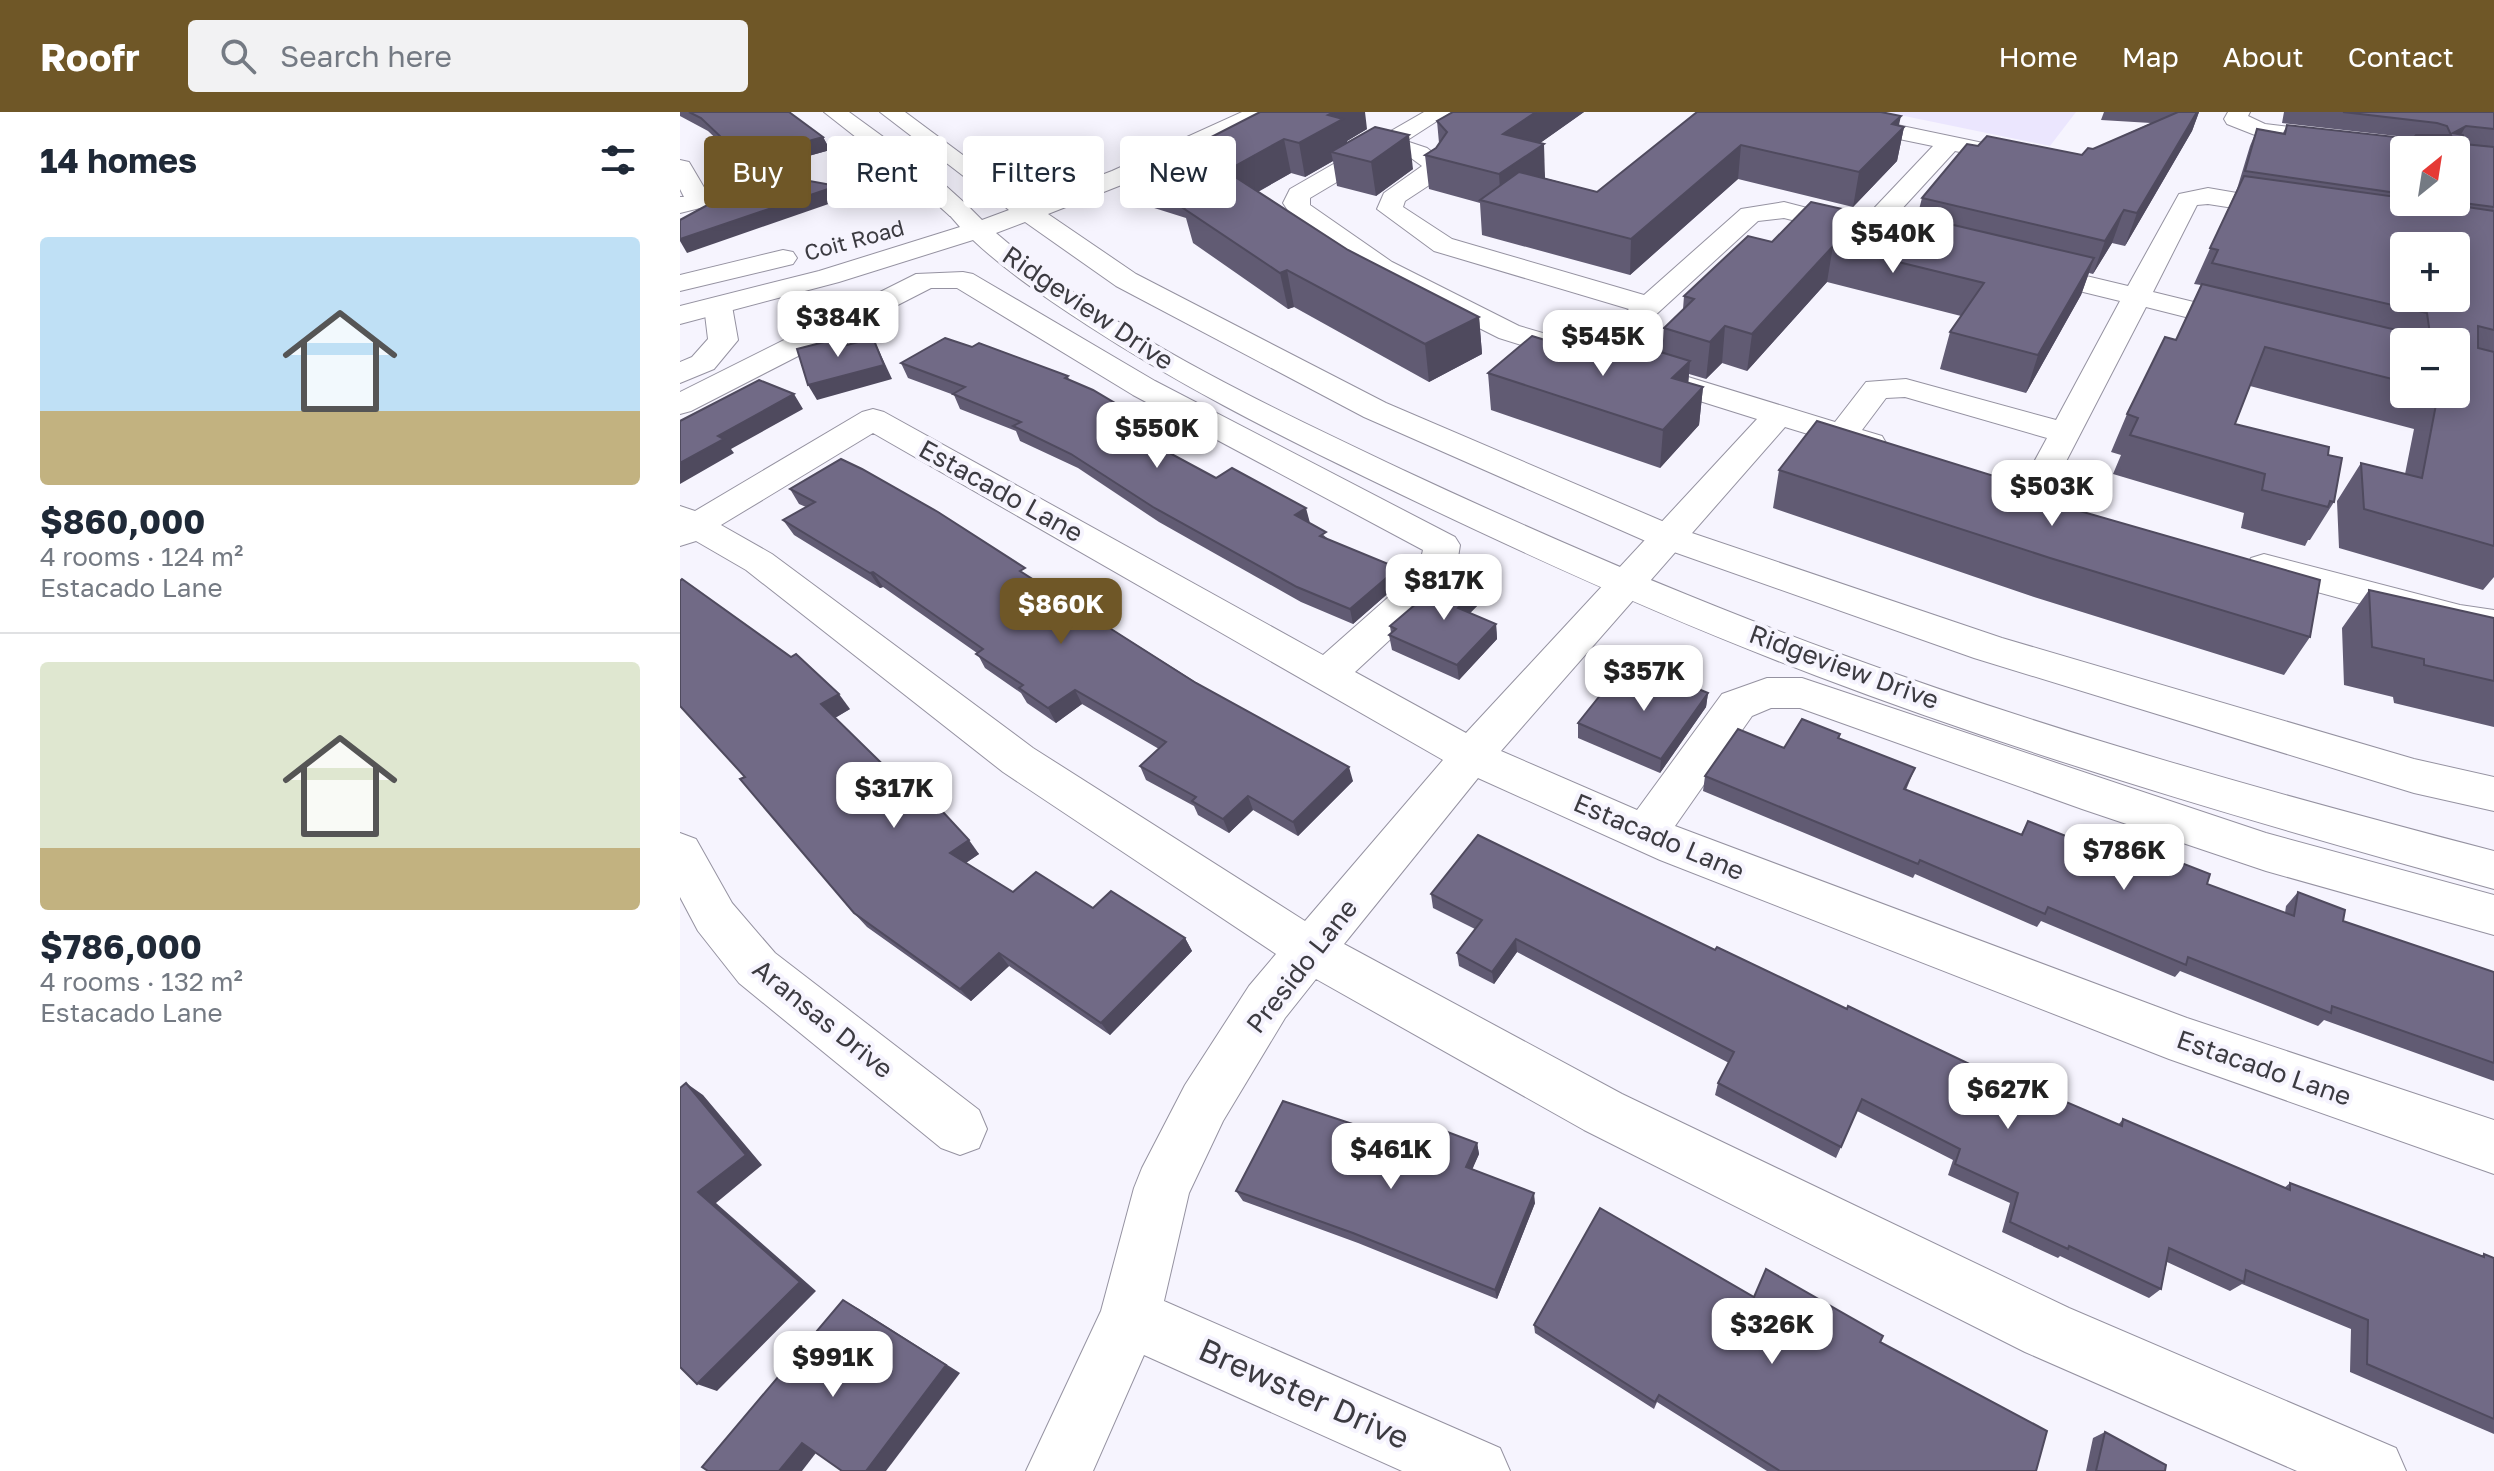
<!DOCTYPE html>
<meta charset="utf-8">
<style>
body{margin:0;font-family:"Golos Text",sans-serif;background:#f2f2f3;color:#1f2937;height:100vh;display:flex;flex-direction:column;font-size:30px;white-space:nowrap}
*{box-sizing:border-box;margin:0}
p{font-size:26px;color:#747a83}
.icon{flex:none;width:44px;height:44px;fill:none;stroke:currentColor;stroke-width:2;stroke-linecap:round;stroke-linejoin:round}
.map{position:relative;flex:1;overflow:hidden}
.details{display:flex;flex-direction:column;background:#fff;width:680px}
.details>*{flex:none}
.banner{position:absolute;left:24px;top:24px;width:760px;height:72px;display:flex;gap:16px}
.needle{width:52px;rotate:30deg}
.buttons{position:absolute;left:1710px;top:24px;display:grid;gap:16px}
.buttons a{display:grid;place-items:center;width:80px;height:80px;border-radius:8px;background:#fff;box-shadow:0 4px 20px #0003;font-size:40px}
.price{position:absolute;translate:-50% -68px;padding:0 18px;border-radius:16px;background:#fff;color:#222;font-size:26px;line-height:52px;filter:drop-shadow(0 2px 4px #0008)}
.price::after{content:'';position:absolute;left:50%;top:48px;width:24px;height:18px;margin-left:-12px;background:inherit;clip-path:polygon(0 0,100% 0,50% 100%)}
.price.selected{background:#6f5727;color:#fff}
ul{padding:0;list-style:none}
li{display:grid;align-content:center;gap:16px;height:424px;padding:0 40px}
li+li{border-top:2px solid #e0e1e3}
li span{display:grid;place-items:center;height:248px;border-radius:8px;color:#555}
li>.icon{margin-inline-start:auto}
span .icon{width:144px;height:144px;fill:#fffc;stroke-width:1}
li b{font-size:34px}
h2{display:flex;justify-content:space-between;align-items:center;height:96px;padding:0 40px;font-size:34px}
.tag{padding:0 28px;border-radius:8px;background:#fff;box-shadow:0 4px 20px #0003;font-size:28px;line-height:72px}
.tag.selected{background:#6f5727;color:#fff}
header{display:flex;align-items:center;gap:48px;box-sizing:border-box;height:112px;padding:0 40px;background:#6f5727;color:#fff}
header strong{font-size:38px}
nav{display:flex;gap:44px;margin-inline-start:auto;font-size:28px}
.search{width:560px;height:72px;background:#f2f2f3;display:flex;align-items:center;gap:20px;box-sizing:border-box;padding:0 28px;border-radius:8px;color:#747a83;font-size:30px}
main{display:flex;flex:1;min-height:0}
.map>svg:first-child{display:block}
</style>
<header>
<strong>Roofr</strong>
<div class="search"><svg class="icon" aria-label="search" viewBox="0 0 24 24"><circle cx="10" cy="10" r="6"/><path d="M15 15l6 6"/></svg>Search here</div>
<nav><a>Home</a><a>Map</a><a>About</a><a>Contact</a></nav>
</header>
<main>
<section class="details">
<h2>14 homes<svg class="icon" aria-label="filters" viewBox="0 0 24 24"><path d="M4 7h16M4 17h16"/><circle cx="9" cy="7" r="2"/><circle cx="15" cy="17" r="2"/></svg></h2>
<ul>
<li><span style="background:linear-gradient(#bfe0f5 70%,#c2b280 0)"><svg class="icon" aria-label="home" viewBox="0 0 24 24"><path d="M3 11l9-7 9 7M6 9v11h12V9"/></svg></span><div><b>$860,000</b><p>4 rooms · 124 m²</p><p>Estacado Lane</p></div></li>
<li><span style="background:linear-gradient(#dfe7d0 75%,#c2b280 0)"><svg class="icon" aria-label="home" viewBox="0 0 24 24"><path d="M3 11l9-7 9 7M6 9v11h12V9"/></svg></span><div><b>$786,000</b><p>4 rooms · 132 m²</p><p>Estacado Lane</p></div></li>
</ul>
</section>
<div class="map">
<svg width="1814" height="1359" viewBox="0 0 1814 1359">
<rect width="100%" height="100%" fill="#f6f4fe"/>
<!-- built -->
<path fill="#ebe6fe" d="M1205,0H1396L1370,34Z"/>
<g fill="none" stroke-linecap="round" stroke-linejoin="round">
<!-- minor casing -->
<g stroke="#9592a1" stroke-width="2">
<g id="minor">
<path d="M144,0H169L246,56L288,94L292,99L288,104H270L228,66Z"/>
<path d="M200,0H225L338,84L334,89H316Z"/>
<path d="M744,0H771L726,29L747,36L767,52L757,68L725,89L723,95L772,127L964,183L1061,97L1104,90L1181,110L1253,34L1122,7L1111,0H1155L1351,41L1355,46L1351,51L1343,53L1275,39L1196,125L1187,127L1104,106L1078,109L933,242L1155,310L1186,270L1226,267L1376,308L1440,189L1338,164L1334,158L1338,152L1348,150L1448,174L1499,82L1528,76L1621,92L1625,97L1621,102L1612,105L1528,92L1517,93L1473,180L1579,206L1584,212L1579,218L1569,221L1466,195L1364,392L1352,396L1340,392L1335,385L1367,326L1225,285L1206,286L1182,318L1202,324L1206,331L1202,338L1190,341L1105,315L821,639L957,698L1042,582L1087,566H1122L1586,721L1814,783V823L1586,759L1402,697L1120,596H1091L1072,604L995,714L1507,906L1814,1008V1062L1489,947L980,748L798,666L664,832L942,982L1389,1196L1716,1336L1726,1359H1617L1345,1240L904,1018L636,867L605,906L543,1009L509,1081L484,1189L820,1336L830,1359H722L464,1243L413,1359H346L421,1199L454,1076L462,1056L505,973L569,874L596,842L323,660L66,458L16,429L0,434V394L15,399L182,300L193,297L204,300L643,543L738,459L743,438L453,283L277,176H251L11,299L0,302V280L236,162L283,160L293,162L475,269L775,425L780,433L775,464L769,473L675,560L786,621L1077,307L819,226L692,162L611,103L603,91L610,77ZM709,39L731,46L742,54L704,81L697,97L754,139L949,197L907,234L839,214L712,150L630,93V86ZM193,321L763,648L625,809L353,636L92,442L41,413Z"/>
<path d="M1548,0H1570L1568,4L1585,12L1747,31L1755,33L1759,38H1724V42L1580,25L1547,12L1544,7Z"/>
<path d="M0,48L9,50L12,55L32,89L28,94L0,101V85H4L0,77Z"/>
<path d="M38,185L48,188L52,194L58,228L34,257L0,271V250L12,245L28,227L24,194L28,188Z"/>
<path d="M1584,442L1780,493L1814,498V524L1780,519L1571,462L1566,454L1571,446Z"/>
<path d="M0,721L16,727L52,791L95,841L299,998L307,1017L299,1036L280,1043L261,1036L59,871L18,819L0,785Z"/>
</g>
</g>
<!-- major casing -->
<g stroke="#9592a1" stroke-width="2">
<g id="major">
<path d="M562,0H591L588,5L449,70L368,102L456,162L706,291L1003,418L1322,526L1734,647L1814,665V699L1734,681L1294,546L977,434L684,305L436,174L345,110L316,121C435,223 584,292 725,359C869,426 1014,489 1163,543C1376,621 1595,682 1814,739V777C1586,714 1358,648 1137,564C983,506 833,437 685,365C590,319 496,271 407,213C368,187 328,161 293,128L159,170L0,212V194L139,159L280,115L266,99L270,94H288L302,108L329,98L312,84L316,79H334L351,90L432,59Z"/>
<path d="M103,138L113,140L117,146L113,152L0,179V163Z"/>
</g>
</g>
<!-- minor -->
<use href="#minor" fill="#fff" fill-rule="evenodd"/>
<!-- major -->
<use href="#major" fill="#fff" fill-rule="evenodd"/>
</g>
<!-- wall -->
<g fill="#615b73" fill-rule="evenodd">
<path d="M0,0H109L143,25L150,38L71,60L28,19L0,4Z"/>
<path d="M580,0L687,17L667,29V31L733,57L696,84L657,74L653,49L625,65L611,61L578,80L668,138L799,205L802,242L749,270L614,195L608,197L513,131L506,106L471,95L461,61Z"/>
<path d="M773,0H904L860,31L865,66L917,80L1017,0L1224,15L1217,49L1173,95L1058,67L950,163L802,123L800,91L749,77L745,43L756,36L759,31L757,9Z"/>
<path d="M1424,0H1519L1512,19L1445,134L1432,131L1413,162L1409,161L1401,183L1346,281L1260,257L1270,220L1281,204L1147,170L1067,259L1042,251L1026,267L1009,262L1008,271L1023,275L1019,313L980,356L811,298L808,261L878,232L954,245L982,241L984,216L1003,197L1004,184L1092,130L1220,110L1237,105L1242,86L1298,34L1402,43L1413,37L1471,11L1421,8Z"/>
<path d="M1604,0H1814V465L1803,478L1659,436L1657,389L1681,351L1725,362L1734,317L1570,274L1555,312L1648,343L1654,390L1630,428H1628L1625,434L1561,416L1564,401L1433,362L1441,343L1431,340L1447,302L1496,228L1521,173L1514,172L1557,77L1570,34L1577,17L1603,21L1607,13L1733,27L1734,26L1602,11ZM1724,38L1776,90H1724ZM1724,230L1776,282H1724Z"/>
<path d="M292,235L388,264L389,268L492,337L487,340L536,366L630,411L648,427L718,456L721,470L673,512L621,490L479,410L398,356L340,329L336,319L280,297L274,283L228,266L221,251Z"/>
<path d="M1099,358L1362,379L1359,387L1630,525L1604,563L1354,485L1093,396Z"/>
<path d="M110,377L349,465L673,669L618,724L573,698L549,721L518,703L514,694L466,668L460,654L479,637L402,592L376,611L347,591L341,581L305,556L297,541L203,475L200,476L114,423L103,408L126,395L119,392Z"/>
<path d="M1689,478L1814,506V615L1714,591L1713,585L1664,573L1662,516Z"/>
<path d="M802,489L790,501L816,512L817,527L779,568L712,538L709,523L711,521L710,514Z"/>
<path d="M983,579L1028,581L1026,595L980,661L898,626V611Z"/>
<path d="M0,594L170,597L155,606L230,679L299,742L286,751L333,780L413,796L505,826L512,839L430,923L329,854L291,889L187,815L174,801L65,665Z"/>
<path d="M1160,622L1159,626L1235,656L1226,678L1341,722L1348,709L1413,735L1422,720L1527,772L1605,801L1606,794L1618,780L1663,809L1814,860V969L1644,908L1638,914L1500,859L1495,865L1361,809L1357,815L1235,762L1233,766L1023,679L1025,664L1104,636Z"/>
<path d="M751,782L1035,838L1303,959L1305,955L1438,1013L1443,1007L1604,1076L1610,1071L1801,1144L1804,1142L1814,1146V1322L1670,1260L1671,1217L1562,1172L1550,1179L1487,1150L1481,1177L1469,1186L1380,1144L1378,1146L1322,1120L1330,1091L1268,1063L1273,1048L1177,999L1156,1046L1035,983L1038,971L1049,951L837,840L814,872L779,854L777,841L795,817L753,796Z"/>
<path d="M797,1031L799,1042L792,1057L855,1091L817,1187L678,1131L563,1089L556,1079L739,1034Z"/>
<path d="M1074,1185L1200,1230L1356,1359H1087L977,1290L974,1297L855,1221L854,1213Z"/>
<path d="M1425,1320L1485,1359H1406L1413,1326Z"/>
</g>
<!-- shaded-wall -->
<g fill="#4f4a5e">
<path d="M654,0H685L687,17L667,29L668,40H651L653,49L625,65L619,31L648,3Z"/>
<path d="M856,0H904L825,56L823,22Z"/>
<path d="M1517,0H1519L1512,19L1445,134L1457,101Z"/>
<path d="M1221,4L1217,22L1224,15L1217,49L1173,95L1179,60L1212,12Z"/>
<path d="M1786,14L1776,31L1773,21Z"/>
<path d="M729,23L733,57L696,84L691,50Z"/>
<path d="M143,25L150,38L71,60L64,47Z"/>
<path d="M604,27L611,61L554,93L546,59Z"/>
<path d="M864,32L865,66L821,93L819,62Z"/>
<path d="M1061,33L1058,67L950,163L951,127Z"/>
<path d="M157,74L163,87L7,141L0,129V127Z"/>
<path d="M1444,98L1432,131L1413,162L1425,129Z"/>
<path d="M1153,134L1147,170L1067,259L1072,222Z"/>
<path d="M1414,146L1401,183L1346,281L1358,243Z"/>
<path d="M607,158L614,195L608,197L600,161Z"/>
<path d="M799,205L802,242L749,270L745,232Z"/>
<path d="M1045,214L1042,251L1026,267L1030,230Z"/>
<path d="M193,226L212,267L137,288L128,273Z"/>
<path d="M1010,249L1007,286L992,266Z"/>
<path d="M1023,275L1019,313L980,356L983,318Z"/>
<path d="M114,282L123,297L51,337L54,341L0,372V351L38,324Z"/>
<path d="M487,322L492,337L476,346L471,331Z"/>
<path d="M626,396L630,411L615,403Z"/>
<path d="M718,456L721,470L673,512L670,497Z"/>
<path d="M193,460L203,475L200,476L190,461Z"/>
<path d="M800,475L802,489L780,511L778,496Z"/>
<path d="M816,512L817,527L779,568L777,553Z"/>
<path d="M395,578L402,592L376,611L368,596Z"/>
<path d="M1028,581L1026,595L980,661L981,647Z"/>
<path d="M159,582L170,597L153,607L141,592Z"/>
<path d="M669,655L673,669L618,724L613,710Z"/>
<path d="M568,684L573,698L549,721L543,707Z"/>
<path d="M289,728L299,742L281,754L270,741Z"/>
<path d="M505,826L512,839L430,923L421,911Z"/>
<path d="M836,827L837,840L814,872L812,860Z"/>
<path d="M319,841L329,854L291,889L280,877Z"/>
<path d="M6,971L23,983L82,1053L36,1091L136,1179L37,1279L17,1272L18,1080Z"/>
<path d="M797,1031L799,1042L789,1065L786,1055Z"/>
<path d="M854,1081L855,1091L817,1187L815,1178Z"/>
<path d="M163,1188L179,1197L280,1261L206,1359H186Z"/>
<path d="M122,1331L139,1337L122,1359H99Z"/>
</g>
<!-- building -->
<g fill="#716a86" stroke="#4f4a5e" stroke-width="2" fill-rule="evenodd">
<path d="M9,0H109L143,25L64,47L21,6Z"/>
<path d="M580,0H654L648,3L663,7L619,31L604,27L546,59L668,138L799,205L745,232L607,158L600,161L503,96L539,84L461,61Z"/>
<path d="M773,0H856L823,22L864,32L819,62L745,43L756,36L767,20L757,9Z"/>
<path d="M1017,0H1201L1221,4L1212,12L1224,15L1179,60L1061,33L951,127L800,88L839,60L917,80Z"/>
<path d="M1498,0H1517L1457,101L1444,98L1425,129L1242,86L1287,32L1298,34L1307,24L1402,43L1408,36L1413,37Z"/>
<path d="M1663,0H1814V17L1786,14L1773,21L1783,23L1784,32L1814,35V95L1776,90V38H1724V82L1565,59L1577,17L1605,22L1607,13L1733,27L1736,23H1771L1767,14L1757,11Z"/>
<path d="M695,15L729,23L691,50L651,40Z"/>
<path d="M86,61L157,74L0,127V108Z"/>
<path d="M1564,64L1724,86V90H1753L1814,99V218L1798,214V236L1814,240V434L1684,397L1681,351L1742,366L1758,282H1776V230H1724V270L1585,235L1555,312L1649,335L1648,343L1662,346L1654,390L1650,389L1648,395L1582,378L1585,362L1450,323L1458,306L1447,302L1485,225L1496,228L1522,172L1746,225L1750,222L1747,201L1532,151L1538,138L1530,136ZM1724,134H1776V186H1724Z"/>
<path d="M1131,90L1220,110L1227,102L1414,146L1358,243L1270,220L1304,171L1153,134L1072,222L1045,214L1030,230L984,216L1014,187L1004,184L1068,124L1092,130Z"/>
<path d="M852,224L878,232L886,224L954,245L964,235L1010,249L992,266L1023,275L983,318L808,261Z"/>
<path d="M164,225L167,233L193,226L204,253L128,273L117,237Z"/>
<path d="M265,226L292,235L299,231L388,264L385,266L413,278L487,322L471,331L536,366L552,356L626,396L615,403L646,420L640,424L718,456L670,497L617,475L473,395L391,342L333,314L341,310L273,282L285,275L221,251Z"/>
<path d="M79,268L114,282L38,324L44,327L0,351V309Z"/>
<path d="M1137,309L1362,379L1358,387L1640,468L1630,525L1370,446L1099,358Z"/>
<path d="M161,347L182,357L258,400L345,456L340,459L516,571L669,655L613,710L568,684L543,707L512,689L516,685L460,654L486,630L395,578L368,596L339,576L343,573L296,542L303,537L193,460L190,461L103,408L135,390L110,377Z"/>
<path d="M771,462L800,475L778,496L816,512L777,553L709,523L716,517L710,514Z"/>
<path d="M2,467L111,545L116,542L159,582L141,592L230,679L239,674L289,728L270,741L333,780L356,760L413,796L431,779L505,826L421,911L319,841L280,877L174,801L60,667L65,665L0,594V469Z"/>
<path d="M1689,478L1814,506V569L1744,553V547L1692,535Z"/>
<path d="M938,561L983,579L992,566L1028,581L981,647L898,611Z"/>
<path d="M1122,607L1160,622L1158,626L1235,656L1224,677L1342,723L1348,709L1416,736L1422,720L1530,762L1527,772L1614,804L1618,780L1665,798L1663,809L1814,860V951L1652,894L1651,901L1508,845L1506,853L1368,795L1365,802L1240,748L1238,752L1025,664L1058,617L1104,636Z"/>
<path d="M798,723L1035,838L1037,835L1167,897L1168,894L1304,959L1305,955L1442,1014L1443,1007L1610,1078V1071L1804,1145V1142L1814,1146V1307L1687,1252L1688,1208L1566,1158L1564,1170L1489,1136L1481,1177L1389,1134L1388,1137L1330,1110L1338,1081L1275,1052L1280,1037L1182,987L1161,1035L1038,971L1054,940L836,827L812,860L777,841L802,808L751,782Z"/>
<path d="M6,971L66,1043L18,1080L120,1170L17,1272L0,1255V976Z"/>
<path d="M603,989L739,1034L749,1013L797,1031L786,1055L854,1081L815,1178L673,1121L556,1079Z"/>
<path d="M920,1096L1074,1185L1086,1157L1203,1224L1200,1230L1367,1319L1356,1359H1100L979,1283L975,1290L854,1213Z"/>
<path d="M163,1188L266,1253L186,1359H162L122,1331L99,1359H28L22,1355Z"/>
<path d="M1425,1320L1486,1353L1485,1359H1416Z"/>
</g>
<g text-anchor="middle" stroke-width="8" stroke-linejoin="round" paint-order="stroke">
<!-- far-street labels -->
<g font-size="22" fill="#3c3b41" stroke="#f6f4fe">
<text transform="translate(174 128) rotate(-15)" y="8">Coit Road</text>
</g>
<!-- street labels -->
<g font-size="26" fill="#3c3b41" stroke="#f6f4fe">
<text transform="translate(408 196) rotate(34)" y="9">Ridgeview Drive</text>
<text transform="translate(321 379) rotate(29)" y="9">Estacado Lane</text>
<text transform="translate(1164 555) rotate(20)" y="9">Ridgeview Drive</text>
<text transform="translate(979 725) rotate(23)" y="9">Estacado Lane</text>
<text transform="translate(622 854) rotate(-52)" y="9">Presido Lane</text>
<text transform="translate(143 907) rotate(39)" y="9">Aransas Drive</text>
<text transform="translate(1584 956) rotate(19)" y="9">Estacado Lane</text>
</g>
<!-- near-street labels -->
<g font-size="32" fill="#3c3b41" stroke="#f6f4fe">
<text transform="translate(624 1282) rotate(24)" y="11">Brewster Drive</text>
</g>
</g>
</svg>
<div class="buttons">
<a><svg class="needle" viewBox="-14 -14 28 28"><path d="M0-13l5 13h-10z" fill="#e53935"/><path d="M0 13l5-13h-10z" fill="#747a83"/></svg></a>
<a>+</a>
<a>−</a>
</div>
<b class="price" style="left:1213px;top:163px">$540K</b>
<b class="price" style="left:158px;top:247px">$384K</b>
<b class="price" style="left:923px;top:266px">$545K</b>
<b class="price" style="left:477px;top:358px">$550K</b>
<b class="price" style="left:1372px;top:416px">$503K</b>
<b class="price" style="left:764px;top:510px">$817K</b>
<b class="price selected" style="left:381px;top:534px">$860K</b>
<b class="price" style="left:964px;top:601px">$357K</b>
<b class="price" style="left:214px;top:718px">$317K</b>
<b class="price" style="left:1444px;top:780px">$786K</b>
<b class="price" style="left:1328px;top:1019px">$627K</b>
<b class="price" style="left:711px;top:1079px">$461K</b>
<b class="price" style="left:1092px;top:1254px">$326K</b>
<b class="price" style="left:153px;top:1287px">$991K</b>
<div class="banner">
<a class="tag selected">Buy</a>
<a class="tag">Rent</a>
<a class="tag">Filters</a>
<a class="tag">New</a>
</div>
</div>
</main>
